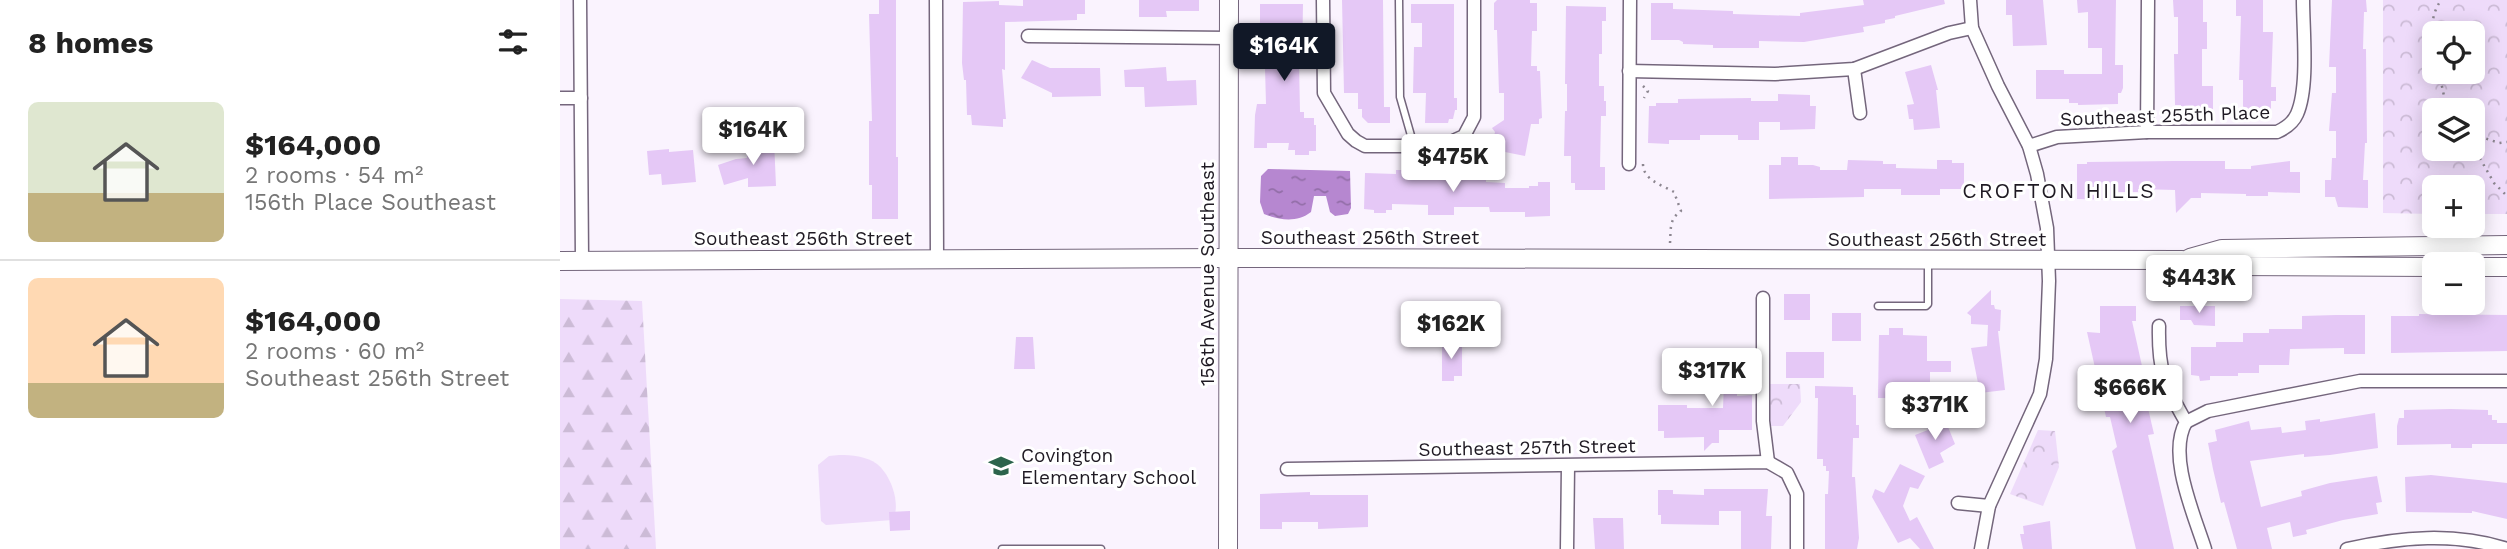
<!DOCTYPE html>
<meta charset="utf-8">
<style>
body{margin:0;font-family:"Work Sans",sans-serif;background:#f6f6f6;color:#222;height:100vh;display:flex;flex-direction:column;font-size:26px;white-space:nowrap}
*{box-sizing:border-box;margin:0}
p{font-size:23px;color:#767676}
.icon{flex:none;width:38px;height:38px;fill:none;stroke:currentColor;stroke-width:2;stroke-linecap:round;stroke-linejoin:round}
.map{position:relative;flex:1;overflow:hidden}
.details{display:flex;flex-direction:column;background:#fff;width:560px}
.details>*{flex:none}
.buttons{position:absolute;left:1862px;top:21px;display:grid;gap:14px}
.buttons a{display:grid;place-items:center;width:63px;height:63px;border-radius:10px;background:#fff;box-shadow:0 4px 18px #0003;font-size:35px}
.price{position:absolute;translate:-50% -60px;padding:0 16px;border-radius:7px;background:#fff;color:#222;font-size:23px;line-height:46px;filter:drop-shadow(0 2px 4px #0008)}
.price::after{content:'';position:absolute;left:50%;top:42px;width:21px;height:16px;margin-left:-10px;background:inherit;clip-path:polygon(0 0,100% 0,50% 100%)}
.price.selected{background:#111827;color:#fff}
ul{padding:0;list-style:none}
li{display:flex;align-items:center;gap:21px;height:175px;padding:0 28px}
li+li{border-top:2px solid #e0e0e0}
li span{display:grid;place-items:center;flex:none;width:196px;height:140px;border-radius:10px;color:#555}
li>.icon{margin-inline-start:auto}
span .icon{width:84px;height:84px;fill:#fffc;stroke-width:1}
li b{font-size:30px}
h2{display:flex;justify-content:space-between;align-items:center;height:84px;padding:0 28px;font-size:30px}
main{display:flex;flex:1;min-height:0}
.map>svg:first-child{display:block}
</style>
<main>
<section class="details">
<h2>8 homes<svg class="icon" aria-label="filters" viewBox="0 0 24 24"><path d="M4 7h16M4 17h16"/><circle cx="9" cy="7" r="2"/><circle cx="15" cy="17" r="2"/></svg></h2>
<ul>
<li><span style="background:linear-gradient(#dfe7d0 65%,#c2b280 0)"><svg class="icon" aria-label="home" viewBox="0 0 24 24"><path d="M3 11l9-7 9 7M6 9v11h12V9"/></svg></span><div><b>$164,000</b><p>2 rooms · 54 m²</p><p>156th Place Southeast</p></div></li>
<li><span style="background:linear-gradient(#ffd9b3 75%,#c2b280 0)"><svg class="icon" aria-label="home" viewBox="0 0 24 24"><path d="M3 11l9-7 9 7M6 9v11h12V9"/></svg></span><div><b>$164,000</b><p>2 rooms · 60 m²</p><p>Southeast 256th Street</p></div></li>
</ul>
</section>
<div class="map">
<svg width="1947" height="549" viewBox="0 0 1947 549">
<defs>
<pattern id="forest-firs" width="22" height="20" patternUnits="userSpaceOnUse" patternTransform="scale(1.75)"><rect width="22" height="20" fill="#eedbfa"/><path d="M5 1l3.5 6h-7zM16 11l3.5 6h-7z" fill="#ccbbd6"/></pattern>
<pattern id="park-crowns" width="20" height="18" patternUnits="userSpaceOnUse" patternTransform="scale(1.75)"><rect width="20" height="18" fill="#eedbfa"/><path d="M2 6a3 3 0 1 1 6 0M12 15a3 3 0 1 1 6 0" fill="none" stroke="#ccbbd6"/></pattern>
<pattern id="water-ripples" width="26" height="14" patternUnits="userSpaceOnUse" patternTransform="scale(1.75)"><rect width="26" height="14" fill="#b687d0"/><path d="M2 4q2-2 4 0t4 0M15 11q2-2 4 0t4 0" fill="none" stroke="#936ea8"/></pattern>
</defs>
<rect width="100%" height="100%" fill="#faf3fe"/>
<!-- forest -->
<path fill="url(#forest-firs)" d="M0,299L82,301L96,549H0Z"/>
<!-- park -->
<g fill="url(#park-crowns)" fill-rule="evenodd">
<path d="M1823,0H1947V214H1913V187H1874V214L1823,213ZM1913,33V72H1874V33ZM1913,110V149H1874V110Z"/>
<path d="M1209,384H1240L1241,402L1223,426H1209Z"/>
<path d="M1478,430L1495,431L1499,467L1483,506L1450,494Z"/>
</g>
<!-- pitch -->
<g fill="#eedbfa">
<path d="M279,455C292,455 306,456 317,464C331,475 341,504 333,520L266,525L261,521L258,465L269,456Z"/>
<path d="M1479,459L1496,467L1480,501L1463,493Z"/>
</g>
<!-- water -->
<path fill="url(#water-ripples)" d="M708,169L790,171L791,208L788,214L775,216L770,212L766,196H754L751,212C737,223 719,220 704,214L700,202L701,176Z"/>
<!-- building -->
<g fill="#e5c8f6">
<path d="M319,0H336V157H338V219H312V185H309V121H312L309,14H319Z"/>
<path d="M463,0H525V14H517V20L445,22V70L442,69L446,119H443V127L412,125L411,115H407L406,80H404L402,63L403,2L439,1V5L463,6Z"/>
<path d="M579,0H639V11H606L607,17H579Z"/>
<path d="M782,0H823L824,107H830V123H808L802,117V109H798V93H784Z"/>
<path d="M937,0H970V3H977V31H972L971,66H977V71H980L982,118L979,119V124H971L965,156L935,150L943,138L934,136L935,132L932,128L944,120V93H939L937,30H934V3Z"/>
<path d="M1303,0H1384L1385,4L1335,16V18L1325,20V23L1303,27L1304,32L1244,42L1199,41V48H1153V45L1123,44V42L1119,40H1091V3H1113V9L1173,11V14L1240,16V13L1304,5Z"/>
<path d="M1446,0H1483L1487,45L1453,46L1452,15H1446Z"/>
<path d="M1517,0H1556L1555,65H1563V88L1561,93H1558V104L1518,105V103H1509V99H1476V70H1504V74H1542V48H1528V12L1518,13Z"/>
<path d="M1613,0H1643V22H1647V49H1642V86H1653V112H1621V105H1615L1614,54H1618V17H1614Z"/>
<path d="M1676,0H1703V32H1713L1711,87H1716V101H1711V110L1683,109V80H1679L1681,16H1676Z"/>
<path d="M1772,0H1806L1807,12H1804L1803,49H1806L1807,143H1805L1803,180H1808V208L1778,207L1775,197H1765V180H1771L1772,158H1776V131H1769L1772,93H1776V67H1769Z"/>
<path d="M700,4H743L742,61H739L740,112H744V118H754V125H756V151H749V155H735V150H728L729,143H707V148H694L695,115L697,104H706L705,68H707L708,32H700Z"/>
<path d="M851,4H894V98H897V110H895L893,119H889L888,123H865L866,93H853L854,47H862V23H851Z"/>
<path d="M1006,6L1046,7V21H1042V54H1039V86H1044V101H1046V116H1041L1040,167H1045V190H1015V183H1011V156H1004L1005,111H1007V84H1005Z"/>
<path d="M472,60L490,68H540L541,96L492,97V93L461,78Z"/>
<path d="M1371,65L1378,90H1376L1380,128L1354,130L1353,119H1349L1347,105L1354,104L1345,72Z"/>
<path d="M606,67L607,81L636,80L637,105L585,107L584,87H565L564,70Z"/>
<path d="M1218,94L1250,95V106H1256L1255,129L1220,130V122H1199V140H1178V135H1140V140H1109V144L1088,143L1089,106H1096V103H1118V99L1191,98V101H1218Z"/>
<path d="M214,140L216,186L188,187V178L164,185L158,165L176,159L187,158V155L197,154V141Z"/>
<path d="M109,149V152L133,150L136,182L102,185L101,174L89,175L87,151Z"/>
<path d="M1221,157H1238V165H1253L1260,167V170H1287L1288,160L1323,161V164H1336V168L1377,169V160H1392V163H1404V189H1380V195H1341V189H1304V197L1209,199V165H1221Z"/>
<path d="M1615,161H1665V169H1691V166L1730,161V172H1740V193L1708,192V196H1686V194L1641,193V198H1631L1616,213L1615,190L1578,189V192H1552V200L1517,199V164H1527V162Z"/>
<path d="M836,170H848V174H888V177H913V173H926V182L945,183V188H969V186H978V182H990V216L965,217V212H930L929,207H894V215H868V205L832,204V210H826V213H814V210L804,209L805,173L836,174Z"/>
<path d="M1431,290V305H1434L1435,309L1441,310L1440,331H1438L1445,390L1420,393L1411,348L1427,346L1428,325L1411,324V316L1407,313Z"/>
<rect x="1224" y="294" width="26" height="26"/>
<path d="M1540,306H1576V321H1572L1590,402L1587,404L1594,434L1588,435L1614,549H1576L1552,451L1557,447L1550,417H1546L1527,332L1540,333Z"/>
<path d="M1620,306H1655V326L1634,325L1631,320H1620Z"/>
<rect x="1272" y="313" width="29" height="28"/>
<path d="M1859,314L1947,315V351L1831,353V316H1859Z"/>
<path d="M1776,315H1805V354H1784V348L1730,349L1729,365H1699V373H1678V376H1650V380L1640,381L1639,376L1631,375V347H1656V342H1683V333H1709V329H1742V316Z"/>
<path d="M1329,328H1343V335L1367,336V361H1391V372H1370V392H1366V403H1348V412H1332V398H1318L1319,335H1329Z"/>
<path d="M456,337H473L475,369H454Z"/>
<path d="M882,341H895V346H902V376H894V381H882Z"/>
<rect x="1226" y="352" width="38" height="26"/>
<path d="M1158,353H1188V372L1177,373V396L1192,395V430H1159V443H1152L1144,451V437L1104,438V431H1098V405H1127V408H1163L1164,383H1158Z"/>
<path d="M1255,386L1293,387V395H1296V425H1299V438H1293L1292,477H1295L1299,538L1297,549H1265V494H1268L1269,471H1266V466H1263V459H1257L1258,398H1255Z"/>
<path d="M1891,409L1928,410V415H1932V420H1937V423H1947V444H1912V448H1891V444L1837,445V426L1839,418H1844V410Z"/>
<path d="M1815,413L1818,448L1770,455L1744,457V454L1690,461L1701,507L1742,496L1741,491L1770,483L1817,476L1822,502L1816,503L1818,514L1783,520L1746,530L1747,534L1733,537L1730,522L1707,528L1712,549H1677L1664,502L1661,503L1653,469L1648,443L1657,441L1655,430L1689,421L1691,430L1721,427L1722,433L1746,430L1745,421L1760,419V422Z"/>
<path d="M1379,417L1382,424L1386,422L1395,444L1380,453L1384,462L1369,469L1355,435L1368,430L1365,423Z"/>
<path d="M1340,464L1365,476L1358,489L1350,487L1343,506L1350,521L1357,517L1374,549H1360L1350,538L1338,543L1312,497L1315,489L1324,493Z"/>
<path d="M1871,475L1947,483V519L1912,511V513L1846,512L1845,477Z"/>
<path d="M1144,489H1208L1206,516H1212L1211,549H1181V511H1159V525L1101,524V515H1098V490H1113V494L1144,495Z"/>
<path d="M750,492V495H808V527L758,529V522H722V529H700V494Z"/>
<path d="M350,511V530L330,531L329,512Z"/>
<path d="M1033,518H1063L1064,549H1035Z"/>
<path d="M1490,521L1492,549H1463L1460,534H1464L1463,526Z"/>
</g>
<g fill="none" stroke-linecap="round" stroke-linejoin="round">
<!-- lane casing -->
<g stroke="#74667c" stroke-width="9">
<g id="lane">
<path d="M839,0L840,97L854,146"/>
<path d="M1318,306H1366L1368,304V261"/>
<path d="M442,549H541"/>
</g>
</g>
<!-- street casing -->
<g stroke="#74667c" stroke-width="15">
<g id="street">
<path d="M20,0L22,260"/>
<path d="M376,0L377,259"/>
<path d="M763,0L764,93L788,134L796,141L805,146H882L904,136L914,117V0"/>
<path d="M1410,0L1412,28L1438,86L1469,146L1477,174L1487,228L1489,281L1486,359L1480,394L1429,506L1421,549"/>
<path d="M468,36L669,38"/>
<path d="M1294,69L1300,113"/>
<path d="M1069,71L1215,74L1294,69L1389,33L1412,28"/>
<path d="M0,98H21"/>
<path d="M1587,132L1588,0"/>
<path d="M1469,146L1497,137L1587,132H1717C1726,128 1733,123 1737,114C1749,87 1743,30 1743,0"/>
<path d="M1069,164L1070,0"/>
<path d="M1203,298V421L1208,462"/>
<path d="M1599,326C1598,370 1604,384 1626,422C1607,455 1634,514 1645,549"/>
<path d="M1626,422L1648,411L1800,381H1947"/>
<path d="M727,469L1208,462L1227,473L1237,494V549"/>
<path d="M1398,503L1429,506"/>
<path d="M1007,549L1008,466"/>
<path d="M1787,549C1840,537 1895,532 1947,549"/>
</g>
</g>
<!-- secondary casing -->
<g stroke="#74667c" stroke-width="20">
<g id="secondary">
<path d="M1630,258L1662,249L1947,245"/>
<path d="M0,261L667,258L1621,260L1666,266L1874,267"/>
<path d="M1913,267H1947"/>
<path d="M668,549L669,0"/>
</g>
</g>
<!-- path -->
<g stroke="#8c8690" stroke-width="2.5" stroke-dasharray="2 5" stroke-linecap="butt">
<path d="M1874,46C1871,29 1871,15 1881,0"/>
<path d="M1913,71H1918"/>
<path d="M1879,72L1884,96L1892,110"/>
<path d="M1083,86L1088,91L1084,98"/>
<path d="M1913,134L1939,143L1947,142"/>
<path d="M1913,146L1934,183L1947,196"/>
<path d="M1083,164C1083,180 1102,185 1114,192L1121,211C1109,219 1111,229 1110,243"/>
</g>
<!-- lane -->
<use href="#lane" stroke="#fff" stroke-width="6"/>
<!-- street -->
<use href="#street" stroke="#fff" stroke-width="12"/>
<!-- secondary -->
<use href="#secondary" stroke="#fff" stroke-width="18"/>
</g>
<!-- icons -->
<defs>
<g id="school-bare" transform="scale(1.89)"><path d="M0-5L7-2L0 1L-7-2ZM-4 1L0 2.5L4 1V4Q0 6-4 4Z" fill="#2c644c" stroke="#fff" stroke-width="2.5" paint-order="stroke"/></g>
</defs>
<g fill-rule="evenodd">
<use href="#school-bare" x="441" y="466"/>
</g>
<g text-anchor="middle" stroke-width="6" stroke-linejoin="round" paint-order="stroke">
<!-- street labels -->
<g font-size="19" fill="#1f1a23" stroke="#fff">
<text transform="translate(1605 115) rotate(-2)" y="7">Southeast 255th Place</text>
<text x="810" y="244">Southeast 256th Street</text>
<text x="243" y="245">Southeast 256th Street</text>
<text x="1377" y="246">Southeast 256th Street</text>
<text transform="translate(647 274) rotate(-90)" y="7">156th Avenue Southeast</text>
<text transform="translate(967 447) rotate(-1)" y="7">Southeast 257th Street</text>
</g>
<!-- poi labels -->
<g font-size="19" fill="#1f1a23" stroke="#fff" text-anchor="start">
<text x="461" y="462">Covington<tspan x="461" dy="22">Elementary School</tspan></text>
</g>
<!-- neighbourhood labels -->
<g font-size="21" letter-spacing="2" fill="#1f1a23" stroke="#fff">
<text x="1499" y="198">CROFTON HILLS</text>
</g>
</g>
</svg>
<div class="buttons">
<a><svg class="icon" aria-label="locate" viewBox="0 0 24 24"><circle cx="12" cy="12" r="6"/><path d="M12 2v4M12 18v4M2 12h4M18 12h4"/></svg></a>
<a><svg class="icon" aria-label="layers" viewBox="0 0 24 24"><path d="M12 4l9 5-9 5-9-5zM3 14l9 5 9-5"/></svg></a>
<a>+</a>
<a>−</a>
</div>
<b class="price selected" style="left:724px;top:83px">$164K</b>
<b class="price" style="left:193px;top:167px">$164K</b>
<b class="price" style="left:893px;top:194px">$475K</b>
<b class="price" style="left:1639px;top:315px">$443K</b>
<b class="price" style="left:891px;top:361px">$162K</b>
<b class="price" style="left:1152px;top:408px">$317K</b>
<b class="price" style="left:1570px;top:425px">$666K</b>
<b class="price" style="left:1375px;top:442px">$371K</b>
</div>
</main>
